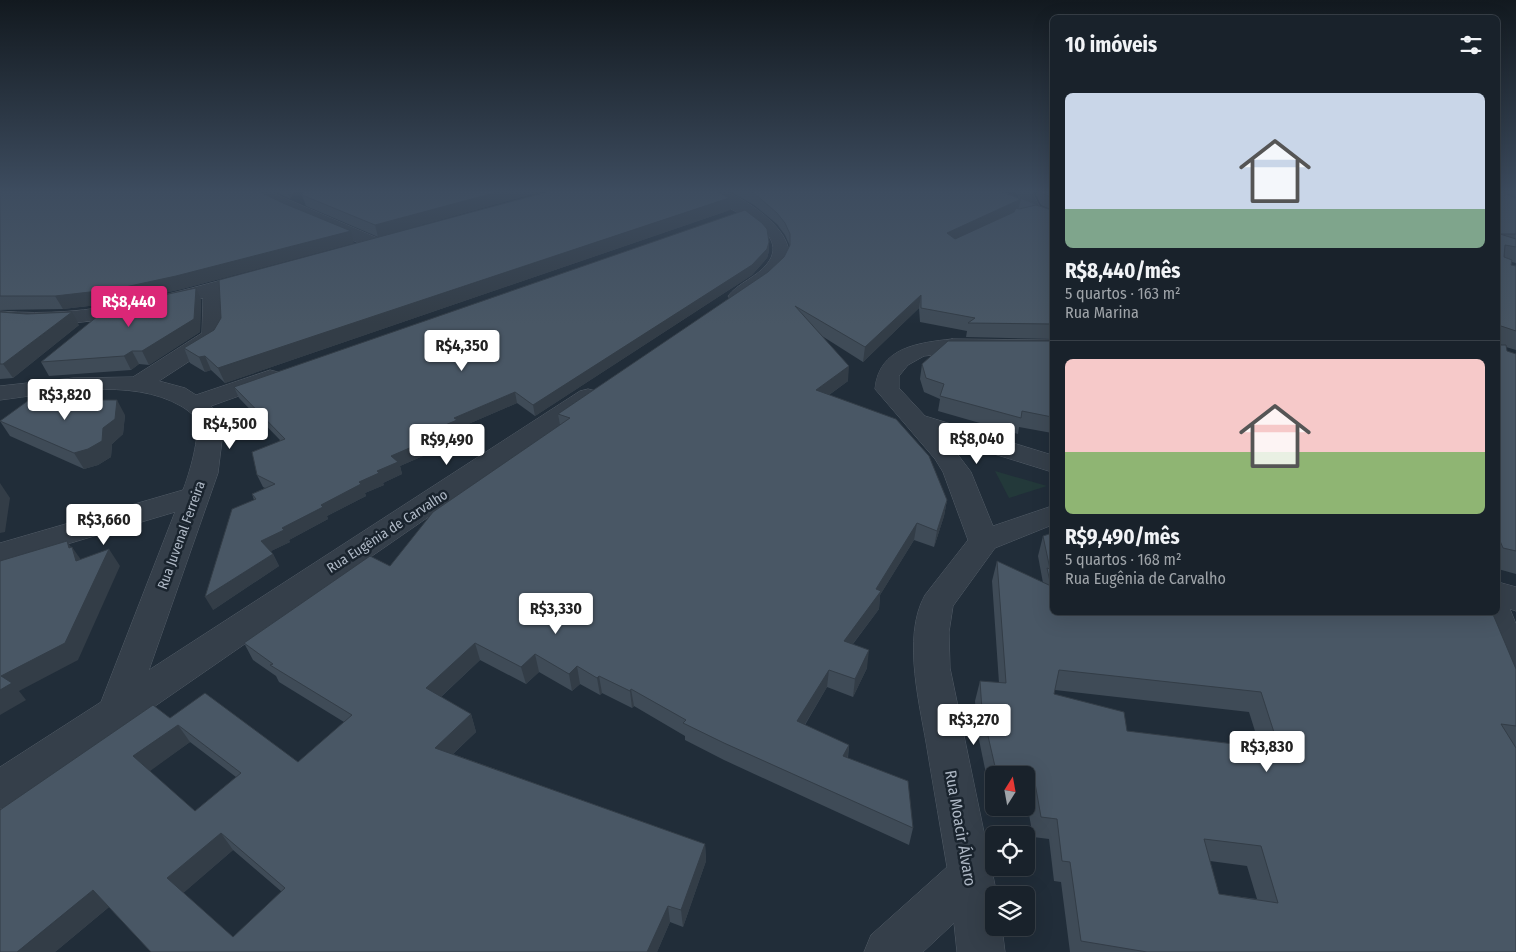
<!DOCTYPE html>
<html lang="pt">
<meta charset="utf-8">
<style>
body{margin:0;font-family:"Fira Sans Condensed",sans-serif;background:#262f37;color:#f1f3f6;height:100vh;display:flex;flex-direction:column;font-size:19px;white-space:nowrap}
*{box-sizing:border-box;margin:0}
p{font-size:16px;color:#9fa4a9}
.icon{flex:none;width:28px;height:28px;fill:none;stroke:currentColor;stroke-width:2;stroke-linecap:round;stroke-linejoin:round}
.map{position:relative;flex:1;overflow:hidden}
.panel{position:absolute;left:1050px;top:15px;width:450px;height:600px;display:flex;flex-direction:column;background:#19222b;border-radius:8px;box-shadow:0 5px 20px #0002,0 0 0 1px #373f47}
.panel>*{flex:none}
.needle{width:32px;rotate:11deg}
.tools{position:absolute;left:985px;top:766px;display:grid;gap:10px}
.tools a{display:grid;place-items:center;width:50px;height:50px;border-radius:8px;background:#19222b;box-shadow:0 5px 20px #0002,0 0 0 1px #373f47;font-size:25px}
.price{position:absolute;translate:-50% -42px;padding:0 11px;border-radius:5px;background:#fff;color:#222;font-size:16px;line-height:32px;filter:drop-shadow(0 1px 2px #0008)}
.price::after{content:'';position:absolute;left:50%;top:30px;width:15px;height:11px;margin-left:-8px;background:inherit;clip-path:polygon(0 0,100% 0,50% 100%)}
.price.active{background:#db2777;color:#fff}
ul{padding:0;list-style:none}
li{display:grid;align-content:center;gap:10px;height:265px;padding:0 15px}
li+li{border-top:1px solid #373f47}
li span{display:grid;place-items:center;height:155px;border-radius:8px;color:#555}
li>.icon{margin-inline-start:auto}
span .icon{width:90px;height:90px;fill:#fffc;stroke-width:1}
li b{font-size:21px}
h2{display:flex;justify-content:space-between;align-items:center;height:60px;padding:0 15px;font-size:21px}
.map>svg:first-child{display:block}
</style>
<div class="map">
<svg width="1516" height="952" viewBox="0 0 1516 952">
<rect width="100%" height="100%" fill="#212d39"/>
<!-- green -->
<path fill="#23393a" d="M995,471L1047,486L1009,498Z"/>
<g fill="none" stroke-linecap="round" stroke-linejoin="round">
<!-- street casing -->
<g stroke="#525c67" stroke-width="1">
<g id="street">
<path d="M245,190H266L382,240L385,244L382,248L376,249L370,248L247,193Z"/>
<path d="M700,190C706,190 713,190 719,190C741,194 795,231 788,257C785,270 772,281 761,288C752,296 744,303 731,300L728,296C738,283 757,277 767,264C796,227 712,206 700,190Z"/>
<path d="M1016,190H1031L1042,211L1040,214H1028Z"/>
<path d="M256,271L263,273L265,277L263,281L223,292L225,331L219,342L159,381L185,388L196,395L270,370L278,372L282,377L278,382L211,406L220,418L222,440L218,473L149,670L580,391L588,389L596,391L600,396L596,401L15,803L0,809V767L101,702L175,512L0,564V543L183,490C189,475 201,435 196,419C193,414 186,409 181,406C131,377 55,393 0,400V386L73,378L133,377L202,333L203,298C136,316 70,329 0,323V311C95,319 166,294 256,271Z"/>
<path d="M952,339L1052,340V353H952L924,356L908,365L899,376V388L925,416L1052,455V472L946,439L971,472L993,526L1052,506V525L995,548L953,606L949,632L950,668L997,895H994V928H1002L1005,952H957L954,923L923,952H864L871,935L947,867C941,829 934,792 928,754C921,708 901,638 925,595L968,540L943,472L935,459L875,389C879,347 918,343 952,339Z"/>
<path d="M1498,582L1516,587V611L1510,609L1516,624V690L1503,686L1498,676L1478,612H1498Z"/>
</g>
</g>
<!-- secondary casing -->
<g stroke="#525c67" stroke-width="1">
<path id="secondary" d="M976,190H998L1052,211V221L978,193Z"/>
</g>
<!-- street -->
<use href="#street" fill="#353f4a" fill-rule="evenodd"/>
<!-- secondary -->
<use href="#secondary" fill="#434e5d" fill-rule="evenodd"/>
</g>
<!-- wall -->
<g fill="#3f4b57" fill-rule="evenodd">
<path d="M0,190L354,243L182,289L123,302L63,309L0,310Z"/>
<path d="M272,190H295L290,199Z"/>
<path d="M547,190L378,237L306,206L302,195Z"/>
<path d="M726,190H997L1021,199L1019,209L1052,210V339L966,337L967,331L920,322L919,308L863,362L822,336L848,381L829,395L947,500L944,516L934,547L914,540L880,595L879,609L853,644L867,668L853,697L827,687L805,725L849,745L848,758L913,828L909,845L724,760L685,740V736L634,706L632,708L602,693L600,695L580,684L572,691L539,672L526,684L480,660L441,697L471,714L476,732L453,754L705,844L706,861L683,927L670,922L657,952H151L109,907L55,952L170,718L298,762L344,722L279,682L276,676L253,660L244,643L390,566L560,425L558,414L768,272L784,257L790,246L785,235L777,224L754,205L729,191ZM190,742L236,777L195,811L149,771ZM233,850L282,892L233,937L183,893Z"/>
<path d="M1037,190H1052V210L1041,205L1036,195Z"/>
<path d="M1498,190H1516V263L1512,262L1511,265L1516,266V350L1506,347L1507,351L1516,354V574L1498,569V345H1502L1498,344Z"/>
<path d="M730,210L225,383L211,370L205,372L190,363L184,348Z"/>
<path d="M769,251L767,258L752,275L535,416L517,403L459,428L460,431L444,439L446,446L400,466L402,474L383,483L384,485L365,493L366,496L327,516L328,519L289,540L290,542L271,551L273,554L279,566L213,610L254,500L252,494L265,488L263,487L257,475L280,440L239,398L234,387Z"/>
<path d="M201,300L200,332L149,365L139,364L131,370L49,376L41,362Z"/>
<path d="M0,312L79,325L13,378L0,379Z"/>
<path d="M1052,341V433L1019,427L1018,434L938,411L940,399L924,392L920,379L922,364Z"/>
<path d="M125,415L123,434L112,444L111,457L98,465L84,469L10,436L0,421Z"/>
<path d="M1043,536L1516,669V952H1070L1061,882L1054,881L1049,839L1033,837L1027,803H1026V775H994V798H991L977,730L975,701L980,681L999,683L992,581L997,561L1043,583L1038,556ZM1055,690L1249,712L1260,747L1127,731L1054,694ZM1210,861L1247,866L1257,899L1219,894Z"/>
</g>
<!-- shaded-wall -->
<g fill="#333d47">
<path d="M287,190H295L290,199Z"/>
<path d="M505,190H547L378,237L375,225Z"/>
<path d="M729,198L730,210L225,383L218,368Z"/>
<path d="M1021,199L1018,210L945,245L947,233Z"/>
<path d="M351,231L354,243L182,289L123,302L63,309L55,296Z"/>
<path d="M769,242V251L767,258L752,275L535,416L533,405Z"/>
<path d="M196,288L201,300L200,332L149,365L142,351Z"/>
<path d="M921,295L919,308L863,362L865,347Z"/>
<path d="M72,312L79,325L13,378L3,364Z"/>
<path d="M132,351L139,364L131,370L124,356Z"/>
<path d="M205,356L211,370L205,372L199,357Z"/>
<path d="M849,366L848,381L815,405L816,390Z"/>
<path d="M515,392L517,403L459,428L460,431L444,439L446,446L400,466L402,474L383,483L384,485L365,493L366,496L327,516L328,519L289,540L290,542L267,553L261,541L377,471L391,456L454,418Z"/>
<path d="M117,400L125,415L123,434L112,444L111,457L98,465L84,469L74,453L103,428Z"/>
<path d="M0,483L10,498L5,532L0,533Z"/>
<path d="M947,500L944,516L934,547L937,531Z"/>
<path d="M917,523L914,540L880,595L879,609L842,658L844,641Z"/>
<path d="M67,541L73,550L72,547L84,564L76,561L69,548Z"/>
<path d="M109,549L120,566L78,660L19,691L26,700L0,715V690L1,676Z"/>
<path d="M273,554L279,566L213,610L205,597Z"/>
<path d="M475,643L480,660L432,705L426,688Z"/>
<path d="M869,650L867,668L853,697L855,679Z"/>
<path d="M535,654L539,672L526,684L521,667Z"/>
<path d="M577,666L580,684L572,691L569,674Z"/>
<path d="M829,670L827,687L796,739L797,721Z"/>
<path d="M599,676L602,693L600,695L597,678Z"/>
<path d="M631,689L634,706L632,708L630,691Z"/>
<path d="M471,714L476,732L441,765L435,748Z"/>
<path d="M178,725L190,742L146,774L133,756Z"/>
<path d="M849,745L847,762L843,756Z"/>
<path d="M221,833L233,850L181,895L167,878Z"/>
<path d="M705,844L706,861L683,927L681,910Z"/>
<path d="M93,890L109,907L55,952H17Z"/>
<path d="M668,906L670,922L657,952H647Z"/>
</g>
<!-- building -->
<g fill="#495765" stroke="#333d47" fill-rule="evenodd">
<path d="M0,190H256L283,203L351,231L176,276L116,289L55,296H0Z"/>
<path d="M304,190H505L375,225L302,195Z"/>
<path d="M554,190H715L729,198L218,368L205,356L199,357L184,348L214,330L221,318L219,280Z"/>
<path d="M748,190H997L1021,199L947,233L955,239L1014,212L1016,208L1019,209L1036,205L1052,210V324L968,323L975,318L921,308V295L865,347L795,306L849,366L816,390L896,419L929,456L947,500L937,531L917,523L876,589L881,591L844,641L869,650L855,679L829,670L797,721L849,745L843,756L908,781L913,828L724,743L683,723L686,720L631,689L630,691L599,676L597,678L577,666L569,674L535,654L521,667L475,643L426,688L471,714L435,748L705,844L681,910L668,906L647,952H151L93,890L17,952H0V810L153,705L170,718L205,693L298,762L352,715L270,665L273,664L244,643L370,556L390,566L433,512L570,418L558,414L768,272L784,257L790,245V234L785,223L777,213L754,193ZM178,725L241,773L195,811L133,756ZM221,833L285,888L233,937L167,878Z"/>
<path d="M1041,190H1052V197L1043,194Z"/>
<path d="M1498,190H1504V193L1516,198V234H1500L1516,239V247L1505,245L1504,257L1512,260L1511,265L1516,266V331L1498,325Z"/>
<path d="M745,210L762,223L767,229L769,242L767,249L752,265L533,405L515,392L454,418L457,420L436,429L442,434L391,456L398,462L377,471L379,473L359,482L361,484L321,505L323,507L282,528L284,530L261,541L273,554L205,597L232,509L256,499L252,494L275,484L257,475L252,452L285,439L234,387Z"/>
<path d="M196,288L194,319L142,351H132L124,356L41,362L109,307Z"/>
<path d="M0,312L27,314L72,312L3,364H0Z"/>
<path d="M948,341H1052V417L1022,411L1021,418L940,396L944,384L926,378L922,364Z"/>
<path d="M1498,345H1506L1507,351L1516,354V551L1503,548L1498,536Z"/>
<path d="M29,400H117L115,419L103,428L102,441L88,449L74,453L0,421Z"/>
<path d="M1052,533V612H1492L1516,669V726L1501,724L1516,748V952H1147L1081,941L1070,862L1062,861L1057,819L1041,817L1035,783L1026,782V775H997L982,710L980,681L1006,683L997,561L1051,586L1047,568L1050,569L1043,536ZM1059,670L1261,692L1280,751L1267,748L1127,731L1124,712L1054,694ZM1204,839L1261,846L1278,903L1219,894Z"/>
<path d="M67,541L69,548L72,547L76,561L109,549L65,643L1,676L12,683L0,690V561Z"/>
</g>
<!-- sky -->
<linearGradient id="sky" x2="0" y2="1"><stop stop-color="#12191f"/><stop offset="0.59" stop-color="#3d4c5f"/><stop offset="1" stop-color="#3d4c5f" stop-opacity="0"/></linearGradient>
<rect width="1516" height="324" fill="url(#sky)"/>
<g text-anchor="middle" stroke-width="5" stroke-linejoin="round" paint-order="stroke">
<!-- street labels -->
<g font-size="14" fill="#afb9c6" stroke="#1a242e">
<text transform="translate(387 531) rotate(-33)" y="5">Rua Eugênia de Carvalho</text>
<text transform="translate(181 535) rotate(-70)" y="5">Rua Juvenal Ferreira</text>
</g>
<!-- near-street labels -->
<g font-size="16" fill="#afb9c6" stroke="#1a242e">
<text transform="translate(961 828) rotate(80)" y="6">Rua Moacir Álvaro</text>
</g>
</g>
</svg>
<div class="tools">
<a><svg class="needle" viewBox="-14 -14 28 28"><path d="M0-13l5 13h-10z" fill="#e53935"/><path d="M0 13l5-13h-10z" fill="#9fa4a9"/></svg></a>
<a><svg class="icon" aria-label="locate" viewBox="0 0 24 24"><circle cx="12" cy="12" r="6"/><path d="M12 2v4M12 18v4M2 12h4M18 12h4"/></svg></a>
<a><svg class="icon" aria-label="layers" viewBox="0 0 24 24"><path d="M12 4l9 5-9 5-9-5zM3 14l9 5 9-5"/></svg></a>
</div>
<b class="price active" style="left:129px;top:328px">R$8,440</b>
<b class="price" style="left:462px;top:372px">R$4,350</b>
<b class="price" style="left:65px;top:421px">R$3,820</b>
<b class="price" style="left:230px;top:450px">R$4,500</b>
<b class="price" style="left:977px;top:465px">R$8,040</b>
<b class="price" style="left:447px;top:466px">R$9,490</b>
<b class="price" style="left:104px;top:546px">R$3,660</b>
<b class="price" style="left:556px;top:635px">R$3,330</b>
<b class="price" style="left:974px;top:746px">R$3,270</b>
<b class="price" style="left:1267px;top:773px">R$3,830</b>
<section class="panel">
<h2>10 imóveis<svg class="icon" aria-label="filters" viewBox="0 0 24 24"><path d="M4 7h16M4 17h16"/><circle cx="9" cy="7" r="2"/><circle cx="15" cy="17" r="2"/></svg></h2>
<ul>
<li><span style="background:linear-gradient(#c9d6e8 75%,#7fa58c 0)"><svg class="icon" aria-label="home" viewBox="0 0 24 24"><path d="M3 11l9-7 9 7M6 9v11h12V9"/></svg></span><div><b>R$8,440/mês</b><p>5 quartos · 163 m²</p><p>Rua Marina</p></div></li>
<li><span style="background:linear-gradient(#f6c9c9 60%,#8fb573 0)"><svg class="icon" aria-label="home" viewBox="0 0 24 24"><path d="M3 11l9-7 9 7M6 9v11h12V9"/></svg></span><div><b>R$9,490/mês</b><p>5 quartos · 168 m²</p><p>Rua Eugênia de Carvalho</p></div></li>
</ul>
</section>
</div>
